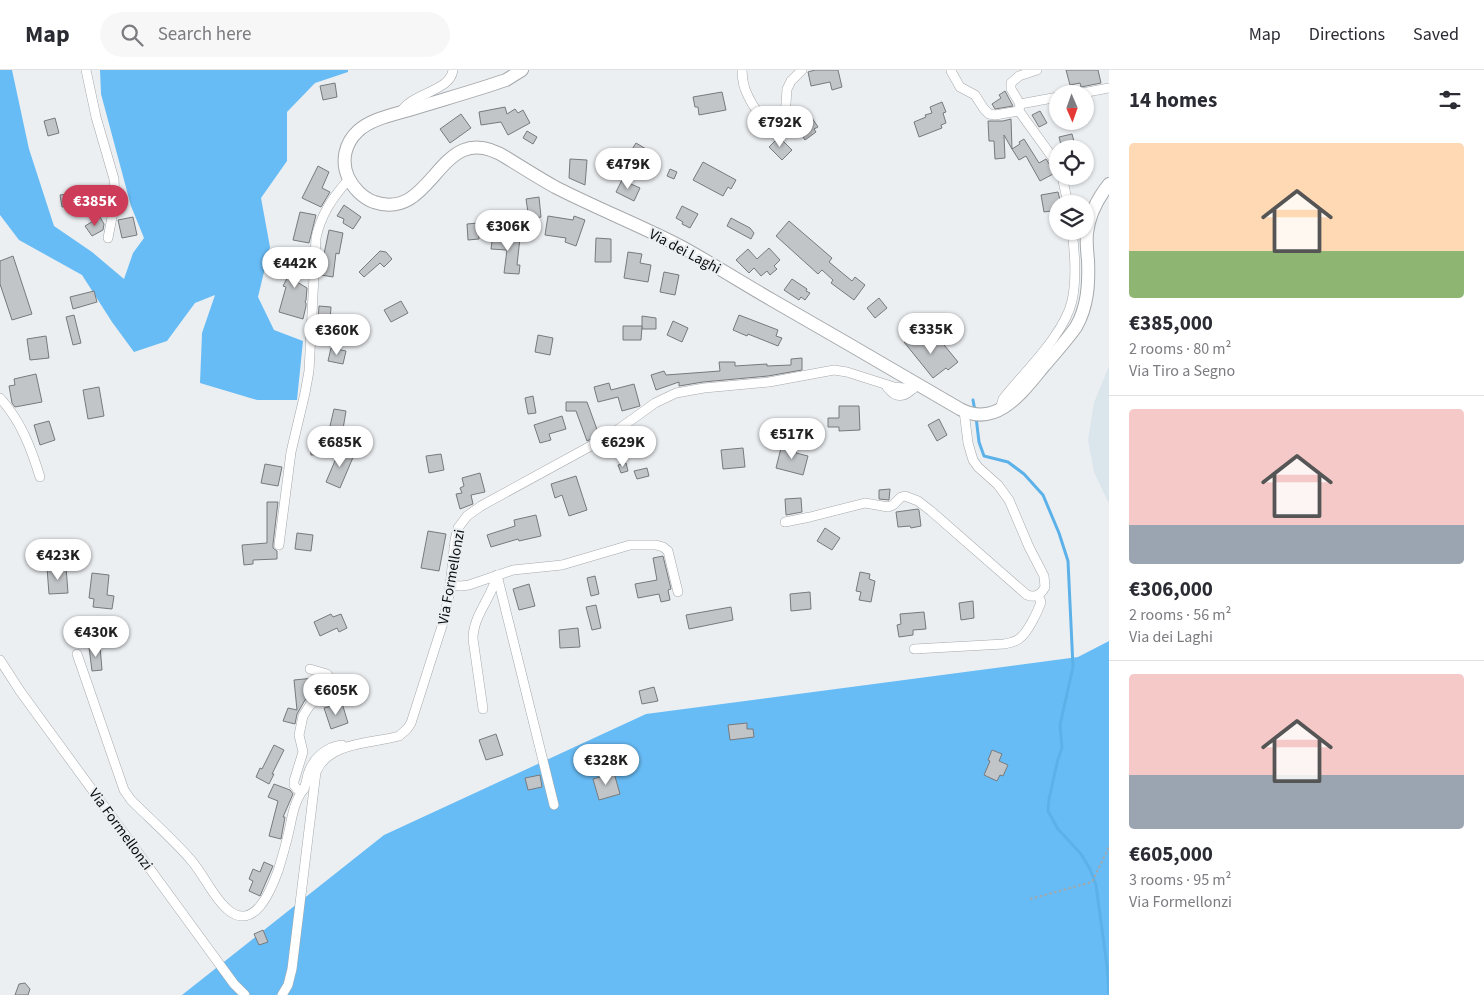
<!DOCTYPE html>
<meta charset="utf-8">
<style>
body{margin:0;font-family:"Source Sans 3",sans-serif;background:#f7f7f7;color:#2b2b33;height:100vh;display:flex;flex-direction:column;font-size:19px;white-space:nowrap}
*{box-sizing:border-box;margin:0}
p{font-size:16px;color:#7c7c81}
.icon{flex:none;width:28px;height:28px;fill:none;stroke:currentColor;stroke-width:2;stroke-linecap:round;stroke-linejoin:round}
.map{position:relative;flex:1;overflow:hidden}
.panel{display:flex;flex-direction:column;background:#fff;width:375px}
.panel>*{flex:none}
.needle{width:32px;rotate:178deg}
.controls{position:absolute;left:1049px;top:15px;display:grid;gap:10px}
.controls a{display:grid;place-items:center;width:45px;height:45px;border-radius:50%;background:#fff;box-shadow:0 1px 4px #0004;font-size:25px}
.price{position:absolute;translate:-50% -42px;padding:0 11px;border-radius:18px;background:#fff;color:#222;font-size:16px;line-height:32px;filter:drop-shadow(0 1px 2px #0008)}
.price::after{content:'';position:absolute;left:50%;top:30px;width:15px;height:11px;margin-left:-8px;background:inherit;clip-path:polygon(0 0,100% 0,50% 100%)}
.price.active{background:#cd3d5a;color:#fff}
ul{padding:0;list-style:none}
li{display:grid;align-content:center;gap:10px;height:265px;padding:0 20px}
li+li{border-top:1px solid #e1e1e2}
li span{display:grid;place-items:center;height:155px;border-radius:5px;color:#555}
li>.icon{margin-inline-start:auto}
span .icon{width:90px;height:90px;fill:#fffc;stroke-width:1}
li b{font-size:21px}
h2{display:flex;justify-content:space-between;align-items:center;height:60px;padding:0 20px;font-size:21px}
header{display:flex;align-items:center;gap:30px;box-sizing:border-box;height:70px;padding:0 25px;background:#fff;border-bottom:1px solid #e1e1e2}
header strong{font-size:24px}
nav{display:flex;gap:28px;margin-inline-start:auto;font-size:18px}
.search{width:350px;height:45px;background:#f7f7f7;display:flex;align-items:center;gap:12px;box-sizing:border-box;padding:0 18px;border-radius:28px;color:#7c7c81;font-size:19px}
main{display:flex;flex:1;min-height:0}
.map>svg:first-child{display:block}
</style>
<header>
<strong>Map</strong>
<div class="search"><svg class="icon" aria-label="search" viewBox="0 0 24 24"><circle cx="10" cy="10" r="6"/><path d="M15 15l6 6"/></svg>Search here</div>
<nav><a>Map</a><a>Directions</a><a>Saved</a></nav>
</header>
<main>
<div class="map">
<svg width="1109" height="925" viewBox="0 0 1109 925">
<rect width="100%" height="100%" fill="#eceff2"/>
<!-- built -->
<path fill="#dbe5ec" d="M1109,296V434L1094,402L1088,370L1094,333Z"/>
<!-- forest -->
<g fill="#68bcf5">
<path d="M0,0H12L29,79L54,156L92,182L124,209L133,183L144,168L131,136L101,24L100,0H348V2L315,13L287,42V91L261,128L270,177L258,227L274,260L303,271L297,330H257L200,313L202,263L215,225L195,233L167,271L134,282L112,252L82,205L19,170L0,145Z"/>
<path d="M1109,571V925H182L384,765L646,644L1078,587Z"/>
</g>
<g fill="none" stroke-linecap="round" stroke-linejoin="round">
<!-- stream -->
<g stroke="#5db1e9" stroke-width="3">
<path d="M973,330L975,341"/>
<path d="M976,347L979,372L984,386L1008,392L1024,404L1043,425L1059,463L1068,491L1073,597L1060,655L1062,678L1058,689L1049,729L1048,741L1058,759L1081,784L1090,799L1096,815L1107,896L1109,925"/>
</g>
</g>
<!-- building -->
<g fill="#c2c5c8" stroke="#777a7d">
<path d="M815,0H838L842,17L832,20L830,12L811,16L808,2Z"/>
<path d="M1066,0H1098L1101,13L1081,17L1080,13L1070,15Z"/>
<path d="M335,13L337,27L323,30L320,16Z"/>
<path d="M1005,21L1013,36L995,39L992,34L1001,28L999,25Z"/>
<path d="M722,22L726,40L699,45L698,37H695L693,27Z"/>
<path d="M942,32L946,42L943,43L946,53L941,55L942,58L919,67L914,52L926,47L925,45L932,43L930,37Z"/>
<path d="M505,37L507,44L515,39L518,43L523,40L530,53L508,65L501,52L481,55L479,42Z"/>
<path d="M1040,41L1047,53L1039,57L1032,45Z"/>
<path d="M461,44L471,58L450,73L440,59Z"/>
<path d="M55,48L59,63L48,66L44,51Z"/>
<path d="M812,48L818,57L814,59L816,62L805,70L796,56L806,49L808,51Z"/>
<path d="M1011,49L1012,79L1004,65L1005,88L995,89L994,71H989L988,51H1003Z"/>
<path d="M527,61L537,67L533,74L523,68Z"/>
<path d="M1072,64L1076,79H1062L1059,67Z"/>
<path d="M779,67L792,80L782,90L769,77Z"/>
<path d="M1024,69L1039,93L1046,89L1055,103L1040,111L1026,86L1019,90L1012,79L1020,74L1019,72Z"/>
<path d="M636,73L651,82L642,96L627,87Z"/>
<path d="M570,89L587,90L585,115L569,108Z"/>
<path d="M703,92L736,110L731,119L728,117L723,126L693,110Z"/>
<path d="M318,96L329,102L322,118L330,122L321,137L302,128Z"/>
<path d="M670,99L677,102L674,109L667,106Z"/>
<path d="M622,110L640,118L634,131L616,122Z"/>
<path d="M1058,122L1061,134H1058V140L1044,142L1041,125Z"/>
<path d="M74,123L75,135L62,137L60,125Z"/>
<path d="M539,127L541,147L529,149L526,129Z"/>
<path d="M344,135L361,147L353,159L343,153L344,149L337,146Z"/>
<path d="M682,136L698,144L690,158L682,154L683,152L676,148Z"/>
<path d="M300,142L316,145L309,173L293,170Z"/>
<path d="M548,146L573,150L574,146L585,150L576,176L565,172L566,168L545,165Z"/>
<path d="M100,147L104,154L103,160L92,166L85,156Z"/>
<path d="M133,147L137,165L122,168L118,150Z"/>
<path d="M731,148L750,158L754,163L751,169L727,156Z"/>
<path d="M789,151L832,188L829,192L852,211L855,207L865,215L854,230L831,213L833,210L822,200L818,204L776,166Z"/>
<path d="M478,153L479,169L468,170L467,154Z"/>
<path d="M329,160L343,163L339,184L336,183L333,207L321,205L323,189Z"/>
<path d="M493,164L520,168L517,195H520L519,204L504,203L507,180L491,179Z"/>
<path d="M596,168L611,169V192H595Z"/>
<path d="M769,178L780,190L774,196L777,199L770,205L767,201L761,206L754,198L749,203L736,190L748,179L757,189Z"/>
<path d="M295,181L309,189L308,192L297,212L307,218L306,230L305,232L306,233V236L303,249L279,242L286,217L283,216L293,197L288,194Z"/>
<path d="M380,181L386,182L392,189L384,197L380,193L364,207L359,202Z"/>
<path d="M628,182L642,184L640,193L651,195L648,212L624,208Z"/>
<path d="M13,186L32,244L12,250L0,214V191Z"/>
<path d="M664,202L679,205L675,225L660,222Z"/>
<path d="M792,209L807,219L806,221L810,223L805,230L801,227L799,230L784,220Z"/>
<path d="M94,221L97,232L73,239L70,227Z"/>
<path d="M879,228L887,238L875,248L867,238Z"/>
<path d="M401,231L408,243L391,252L384,240Z"/>
<path d="M319,236L331,237L330,251L318,250Z"/>
<path d="M74,245L81,273L73,275L66,247Z"/>
<path d="M739,245L778,260L776,266L782,268L778,276L748,264L747,266L733,260Z"/>
<path d="M642,246L656,248V259H642Z"/>
<path d="M673,251L688,258L682,272L667,265Z"/>
<path d="M623,256H642L641,270H623Z"/>
<path d="M915,263L924,275L930,270L934,274L940,270L958,292L948,300L946,298L933,308L904,272Z"/>
<path d="M538,265L553,268L550,285L535,282Z"/>
<path d="M46,266L49,288L30,290L27,269Z"/>
<path d="M331,278L346,281L343,294L328,291Z"/>
<path d="M802,288V300L768,306L703,312L679,316V312L656,320L651,305L664,301L666,305L720,301L719,292H735V296L767,294V296L791,295V289Z"/>
<path d="M36,304L42,332L15,337L12,333L9,316L15,315L14,309Z"/>
<path d="M609,313L611,320L634,314L640,336L622,341L618,327L598,332L594,317Z"/>
<path d="M99,317L104,346L88,349L83,320Z"/>
<path d="M533,326L536,343L528,344L525,328Z"/>
<path d="M566,332H587L599,365L587,371L576,341H566Z"/>
<path d="M839,336H859L860,360L839,361V357H828V348H839Z"/>
<path d="M334,339L346,341L343,359L330,356Z"/>
<path d="M562,346L566,359L549,364L551,370L540,373L534,355Z"/>
<path d="M939,349L947,365L937,371L928,355Z"/>
<path d="M49,351L55,370L40,375L34,355Z"/>
<path d="M323,370L325,384L311,385L310,372Z"/>
<path d="M782,374L797,378L796,383L808,386L803,405L776,398Z"/>
<path d="M743,378L745,397L723,399L721,380Z"/>
<path d="M340,379L354,385L340,418L326,412Z"/>
<path d="M441,384L444,400L429,403L426,386Z"/>
<path d="M626,393L628,401L621,403L618,395Z"/>
<path d="M265,394L282,397L278,416L261,413Z"/>
<path d="M647,398L649,406L637,409L634,401Z"/>
<path d="M480,403L485,422L471,425L473,434L460,439L456,424L462,423L460,418L464,416L462,408Z"/>
<path d="M576,406L587,440L569,446L562,425L555,428L551,414Z"/>
<path d="M890,419L889,430L879,429V420Z"/>
<path d="M801,428L802,442L786,445L785,429Z"/>
<path d="M267,432H278L273,474V478L277,481V489L253,490V494L244,495L242,475L267,473Z"/>
<path d="M918,439L919,440L921,456L911,458L910,456L898,457L896,442Z"/>
<path d="M536,445L541,466L519,471L518,469L491,477L487,465L515,456L514,450Z"/>
<path d="M825,458L840,468L832,480L817,471Z"/>
<path d="M428,461L446,464L439,501L421,498Z"/>
<path d="M297,463L313,465L311,481L295,479Z"/>
<path d="M663,486L671,519L668,520L670,530L661,532L659,524L638,528L635,514L657,510L653,488Z"/>
<path d="M66,497L68,523L49,524L47,498Z"/>
<path d="M860,502L870,504L869,509L875,511L871,532L859,530L861,522L856,521Z"/>
<path d="M92,503L109,505L107,525L114,526L112,539L93,537L94,529L89,528Z"/>
<path d="M595,506L599,524L591,526L587,508Z"/>
<path d="M529,514L535,536L519,540L513,519Z"/>
<path d="M810,522L811,539L791,541L790,524Z"/>
<path d="M973,531L974,548L961,550L959,533Z"/>
<path d="M596,535L601,558L592,560L586,537Z"/>
<path d="M731,537L733,550L689,559L686,545Z"/>
<path d="M924,542L926,559L913,560V565L899,567L897,555L901,554L900,544Z"/>
<path d="M331,544L333,547L341,544L347,558L339,562L337,558L320,566L314,552Z"/>
<path d="M578,558L580,577L560,578L559,560Z"/>
<path d="M100,576L102,600L92,601L89,577Z"/>
<path d="M314,608L316,624L305,630L297,644L295,654L283,651L288,638L297,640L294,610Z"/>
<path d="M654,617L658,631L642,634L639,621Z"/>
<path d="M342,633L348,653L331,659L324,638Z"/>
<path d="M747,653V659H753L754,667L730,670L728,655Z"/>
<path d="M496,664L503,685L486,690L479,670Z"/>
<path d="M274,675L284,680L272,704H274L269,714L256,707L260,698L262,699Z"/>
<path d="M992,680L1002,684L999,691L1008,695L1003,706L1000,705L997,711L984,705L990,691L988,690Z"/>
<path d="M614,703L620,724L599,730L593,709Z"/>
<path d="M540,705L542,717L528,720L525,708Z"/>
<path d="M274,714L290,720L293,724L283,747H285L281,769L269,766L278,731L268,727Z"/>
<path d="M264,792L273,796L260,826L249,821L253,811L249,809L253,799L260,802Z"/>
<path d="M263,860L268,872L259,875L254,864Z"/>
<path d="M25,913L30,919L28,925H15L19,914Z"/>
</g>
<g fill="none" stroke-linecap="round" stroke-linejoin="round">
<!-- street casing -->
<g stroke="#a5a9ab" stroke-width="10">
<g id="street">
<path d="M86,0L96,47L114,109L115,132L108,168"/>
<path d="M742,0C742,7 743,13 745,19C750,32 769,67 785,48L787,19L791,11L802,0"/>
<path d="M1037,0L1019,6L1011,13V19L1020,34L1019,41L1058,95"/>
<path d="M951,1L960,17L975,25L984,39L989,44L995,45L1019,41"/>
<path d="M1077,24L1109,18"/>
<path d="M1020,34L1058,27"/>
<path d="M400,43C412,22 450,22 453,0"/>
<path d="M1062,106L1068,134"/>
<path d="M887,317C896,329 905,328 914,317"/>
<path d="M0,328C21,351 31,378 40,407"/>
<path d="M1000,340L1003,329C1025,301 1064,265 1072,231C1077,208 1075,184 1072,161"/>
<path d="M785,452L810,447L865,433L888,437L893,435L901,427L905,426L918,431L931,441L1027,525C1035,528 1041,525 1045,517L1044,506L1029,477L1009,430L998,415L978,397L973,390L968,373L964,341"/>
<path d="M279,475L291,382L305,323L309,301L316,168C321,144 333,127 349,109"/>
<path d="M497,505L554,735"/>
<path d="M450,515L461,516L469,515L513,500L562,495L630,475H656L663,477L668,481L678,522"/>
<path d="M914,579L1004,574C1010,573 1016,572 1020,568C1028,562 1038,541 1041,532L1038,525"/>
<path d="M77,584L124,720L131,730C151,750 173,769 191,790C204,805 213,827 227,839C254,863 271,820 278,801C282,788 286,774 289,761C292,747 294,733 302,721"/>
<path d="M0,590L20,621L234,914L245,925"/>
<path d="M310,599L327,604L331,609L332,613L326,624L310,635L303,646L299,665L303,682L294,711V715L297,719L302,721L304,719C306,714 307,709 308,704C313,688 326,677 342,675"/>
<path d="M483,639L473,569C473,545 492,528 497,505"/>
<path d="M282,925L288,915L292,899L316,702C329,671 372,674 399,666L407,659L411,653L442,556L449,525L455,470L458,458L467,446L481,436L609,366L655,333L676,323L704,318L769,312L834,300L847,302L894,317L913,319"/>
</g>
</g>
<!-- secondary casing -->
<g stroke="#a5a9ab" stroke-width="14">
<path id="secondary" d="M522,0L506,10C474,21 441,30 409,40C392,45 371,49 358,61C345,73 341,91 348,107C353,118 363,128 374,132C436,153 438,44 507,88C523,98 539,108 555,117C596,138 639,155 680,176C711,193 741,212 772,230C835,266 897,302 960,339C997,359 1023,321 1044,296C1055,283 1066,271 1076,257C1088,236 1089,213 1088,190C1087,181 1086,172 1087,163C1089,146 1098,128 1109,114"/>
</g>
<!-- path -->
<path stroke="#a4a7a9" stroke-width="2" stroke-dasharray="2.5 2.5" stroke-linecap="butt" d="M1030,829L1092,812L1109,777"/>
<!-- street -->
<use href="#street" stroke="#fff" stroke-width="9"/>
<!-- secondary -->
<use href="#secondary" stroke="#fff" stroke-width="12"/>
</g>
<g text-anchor="middle" stroke-width="4.5" stroke-linejoin="round" paint-order="stroke">
<!-- street labels -->
<g font-size="15" fill="#0a0c0d" stroke="#eceff2">
<text transform="translate(685 181) rotate(28)" y="5">Via dei Laghi</text>
<text transform="translate(451 507) rotate(-80)" y="5">Via Formellonzi</text>
<text transform="translate(121 759) rotate(54)" y="5">Via Formellonzi</text>
</g>
</g>
</svg>
<div class="controls">
<a><svg class="needle" viewBox="-14 -14 28 28"><path d="M0-13l5 13h-10z" fill="#e53935"/><path d="M0 13l5-13h-10z" fill="#7c7c81"/></svg></a>
<a><svg class="icon" aria-label="locate" viewBox="0 0 24 24"><circle cx="12" cy="12" r="6"/><path d="M12 2v4M12 18v4M2 12h4M18 12h4"/></svg></a>
<a><svg class="icon" aria-label="layers" viewBox="0 0 24 24"><path d="M12 4l9 5-9 5-9-5zM3 14l9 5 9-5"/></svg></a>
</div>
<b class="price" style="left:780px;top:78px">€792K</b>
<b class="price" style="left:628px;top:120px">€479K</b>
<b class="price active" style="left:95px;top:157px">€385K</b>
<b class="price" style="left:508px;top:182px">€306K</b>
<b class="price" style="left:295px;top:219px">€442K</b>
<b class="price" style="left:931px;top:285px">€335K</b>
<b class="price" style="left:337px;top:286px">€360K</b>
<b class="price" style="left:792px;top:390px">€517K</b>
<b class="price" style="left:340px;top:398px">€685K</b>
<b class="price" style="left:623px;top:398px">€629K</b>
<b class="price" style="left:58px;top:511px">€423K</b>
<b class="price" style="left:96px;top:588px">€430K</b>
<b class="price" style="left:336px;top:646px">€605K</b>
<b class="price" style="left:606px;top:716px">€328K</b>
</div>
<section class="panel">
<h2>14 homes<svg class="icon" aria-label="filters" viewBox="0 0 24 24"><path d="M4 7h16M4 17h16"/><circle cx="9" cy="7" r="2"/><circle cx="15" cy="17" r="2"/></svg></h2>
<ul>
<li><span style="background:linear-gradient(#ffd9b3 70%,#8fb573 0)"><svg class="icon" aria-label="home" viewBox="0 0 24 24"><path d="M3 11l9-7 9 7M6 9v11h12V9"/></svg></span><div><b>€385,000</b><p>2 rooms · 80 m²</p><p>Via Tiro a Segno</p></div></li>
<li><span style="background:linear-gradient(#f6c9c9 75%,#9aa5b1 0)"><svg class="icon" aria-label="home" viewBox="0 0 24 24"><path d="M3 11l9-7 9 7M6 9v11h12V9"/></svg></span><div><b>€306,000</b><p>2 rooms · 56 m²</p><p>Via dei Laghi</p></div></li>
<li><span style="background:linear-gradient(#f6c9c9 65%,#9aa5b1 0)"><svg class="icon" aria-label="home" viewBox="0 0 24 24"><path d="M3 11l9-7 9 7M6 9v11h12V9"/></svg></span><div><b>€605,000</b><p>3 rooms · 95 m²</p><p>Via Formellonzi</p></div></li>
</ul>
</section>
</main>
